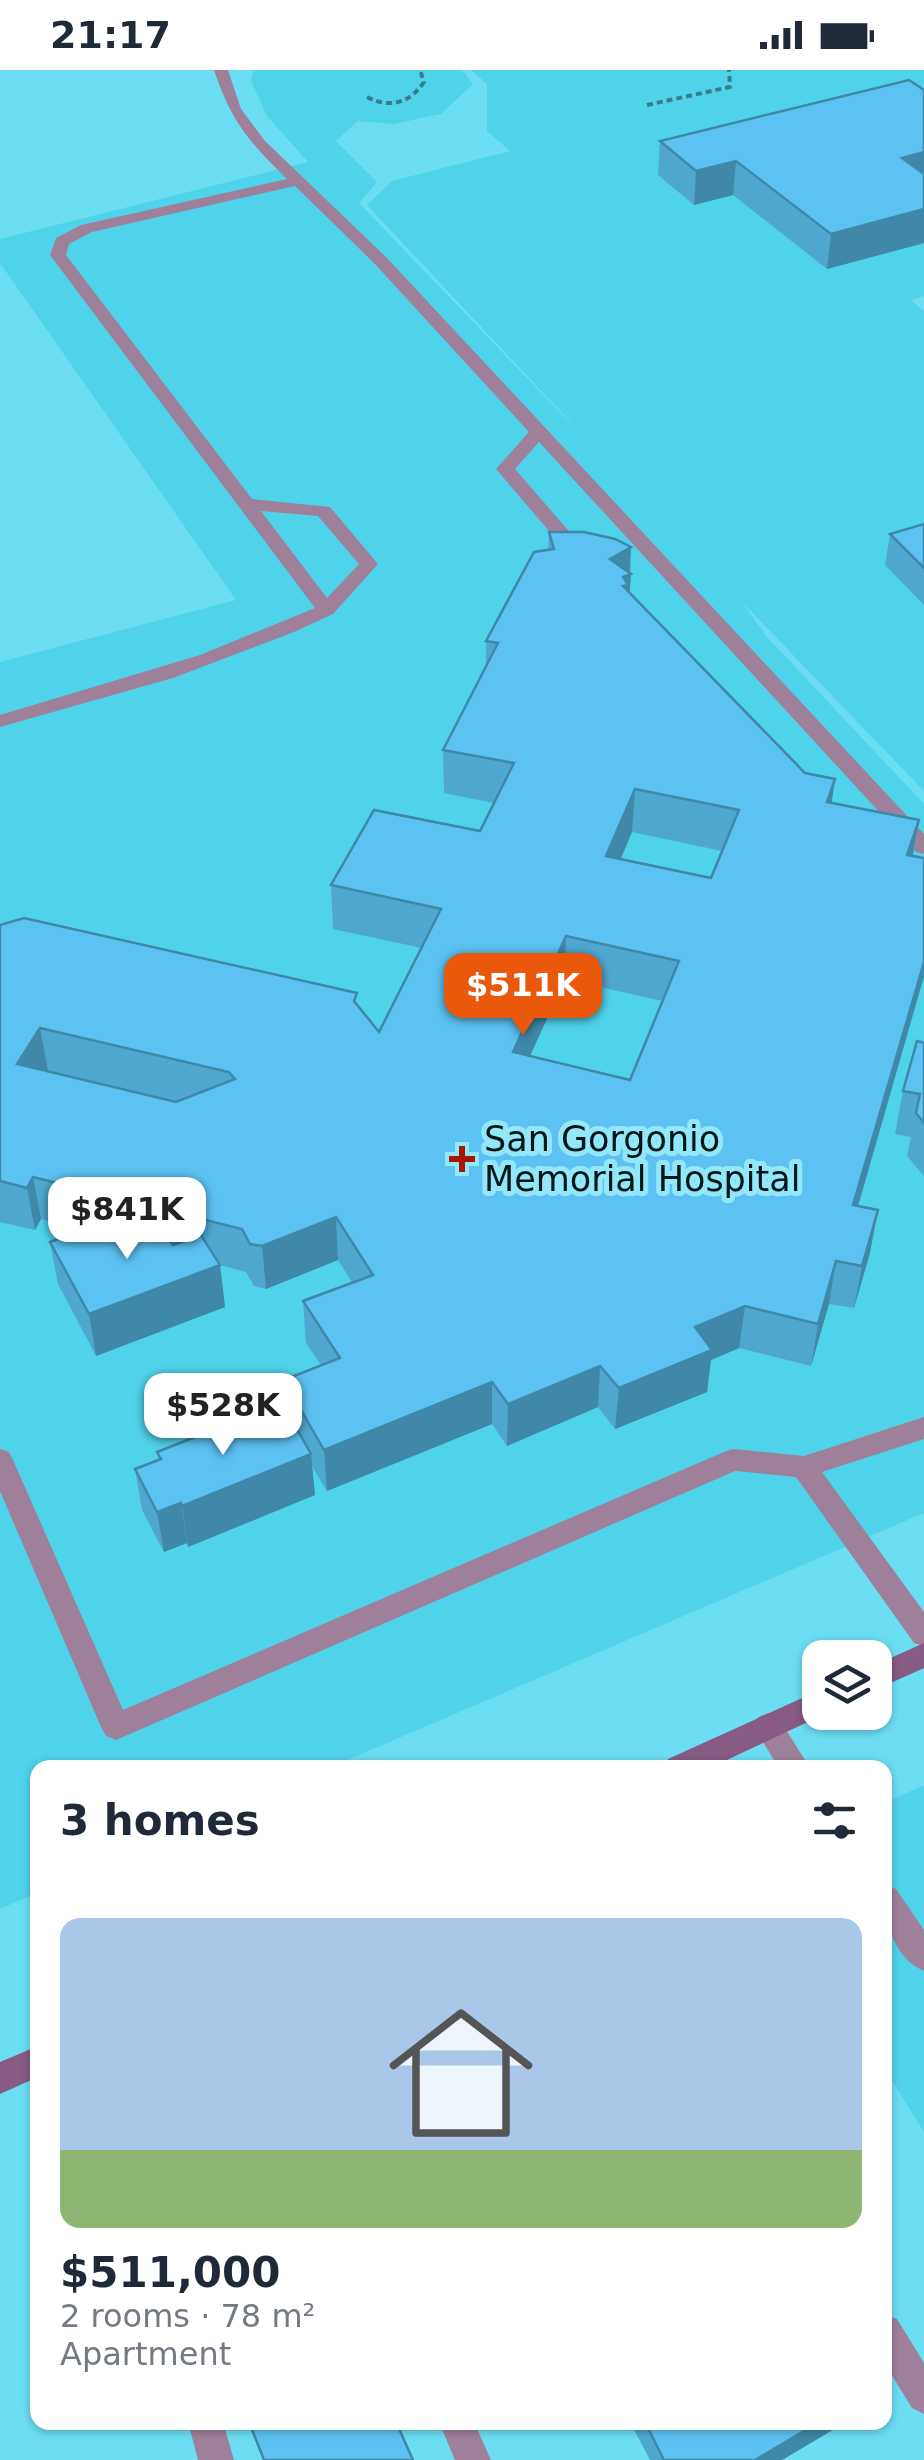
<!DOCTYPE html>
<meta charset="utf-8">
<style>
body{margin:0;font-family:"DejaVu Sans",sans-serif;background:#f2f2f3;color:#1f2937;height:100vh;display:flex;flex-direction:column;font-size:38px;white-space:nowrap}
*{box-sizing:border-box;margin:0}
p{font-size:32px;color:#747a83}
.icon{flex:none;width:55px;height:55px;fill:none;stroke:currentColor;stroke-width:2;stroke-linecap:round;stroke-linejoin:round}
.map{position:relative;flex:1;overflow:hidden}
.details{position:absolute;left:30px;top:1690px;width:862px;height:670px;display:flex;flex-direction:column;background:#fff;border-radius:20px;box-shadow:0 2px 8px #0004}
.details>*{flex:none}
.fabs{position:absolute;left:802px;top:1570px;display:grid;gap:20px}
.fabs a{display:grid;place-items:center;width:90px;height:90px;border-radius:20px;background:#fff;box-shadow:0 2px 8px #0004;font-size:50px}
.price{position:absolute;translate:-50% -85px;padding:0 22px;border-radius:20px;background:#fff;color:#222;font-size:32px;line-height:65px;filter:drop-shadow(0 2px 5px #0008)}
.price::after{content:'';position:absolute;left:50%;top:60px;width:30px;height:22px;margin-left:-15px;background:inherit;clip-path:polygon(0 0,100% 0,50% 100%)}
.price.current{background:#ea580c;color:#fff}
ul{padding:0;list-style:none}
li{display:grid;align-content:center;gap:20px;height:530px;padding:0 30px}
li span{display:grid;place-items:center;height:310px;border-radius:20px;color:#555}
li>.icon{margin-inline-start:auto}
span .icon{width:180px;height:180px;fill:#fffc;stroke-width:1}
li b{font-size:42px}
h2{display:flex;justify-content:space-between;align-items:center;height:120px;padding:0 30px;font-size:42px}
.status{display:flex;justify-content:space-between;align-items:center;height:70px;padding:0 50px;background:#fff;direction:ltr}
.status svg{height:28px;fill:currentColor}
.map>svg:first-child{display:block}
</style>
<div class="status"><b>21:17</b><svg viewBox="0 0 49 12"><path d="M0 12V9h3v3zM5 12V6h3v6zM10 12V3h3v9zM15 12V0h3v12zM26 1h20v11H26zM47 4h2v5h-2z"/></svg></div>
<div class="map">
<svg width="924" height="2390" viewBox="0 0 924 2390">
<rect width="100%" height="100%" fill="#6cdef3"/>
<!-- built -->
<g fill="#4fd3ea">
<path d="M253,0H462L473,14L441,44L394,54L358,51L336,71L377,112L359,133L603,387L367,135L392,111L510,81L487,61V14L471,0H924V226L911,230L924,241V721L742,532L767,567L924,734V1443L331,1697L38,1698L37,1823L0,1839V592L236,530L0,193V169L308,92L267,46L251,11Z"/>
<path d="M924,1715V2062L885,1999V1733Z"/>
</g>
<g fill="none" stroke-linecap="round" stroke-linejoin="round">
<!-- path -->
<g stroke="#387e8b" stroke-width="4" stroke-dasharray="6 4" stroke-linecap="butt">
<path d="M367,27C390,39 410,33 424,12L420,0"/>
<path d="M647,35L730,17L729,0"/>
</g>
<!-- lane -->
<g fill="#9f809a" fill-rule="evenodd">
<path d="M214,0H228L241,39L265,71L386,187L924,764V784L916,782L539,372L515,399L580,474L592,480L583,486L567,482L496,399L529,362L374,193L295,116L92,162L69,174L66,185L252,429L330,437L378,494L333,544L294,562L173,608L0,657V645L200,585L315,538L50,185L56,168L81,155L287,109C249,72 231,51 214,0ZM261,441L318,446L359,494L327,528Z"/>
<path d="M924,1347V1369L822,1402L924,1542V1576L914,1573L796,1407L735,1401L116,1670L106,1666L101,1657L0,1421V1379L9,1382L13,1390L123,1640L724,1382L733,1379L804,1386Z"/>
<path d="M768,1643L778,1647L810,1698H779L753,1656L758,1647Z"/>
<path d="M885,1815L896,1819L924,1860V1901C890,1887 885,1846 885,1815Z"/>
<path d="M885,2244L897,2249L924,2293V2344L912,2338L885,2294Z"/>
<path d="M188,2352H223L234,2390H198Z"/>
<path d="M439,2352H474L491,2390H455Z"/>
</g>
<!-- secondary -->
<g fill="#875b82" fill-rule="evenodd">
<path d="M924,1573V1598L875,1620V1595Z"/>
<path d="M820,1620V1642H829L710,1698H664L668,1689Z"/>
<path d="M38,1976V2007L0,2024V1992Z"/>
</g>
</g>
<!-- wall -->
<g fill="#4fa7d0" fill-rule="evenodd">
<path d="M924,20V173L827,199L733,125L694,135L658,105L660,71Z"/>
<path d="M924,454V535L885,495L890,464Z"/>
<path d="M549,462L631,477L630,523L831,733L919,750L913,786L924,788V906L858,1136L870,1183L854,1238L829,1234L811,1296L739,1278L711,1290L707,1322L615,1359L598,1337L507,1376L492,1354L327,1421L312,1396L315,1425L188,1477L187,1473L164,1482L142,1440L135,1399L159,1390L157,1382L286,1340L284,1310L321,1295L306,1273L303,1231L352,1212L338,1190L266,1219L254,1216L246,1202L220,1195L225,1237L96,1286L58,1214L50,1172L82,1160L41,1149L35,1160L0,1152V855L357,936L379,962L422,878L333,859L331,815L480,761L494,733L444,723L443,680L486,597V571L548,480ZM632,762L722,781L711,808L621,789ZM565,909L662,931L630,1010L530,986Z"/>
<path d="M924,973V1106L907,1086L911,1067L895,1064L903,1021Z"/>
<path d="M630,2352H846L782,2390H650Z"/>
</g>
<!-- shaded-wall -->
<g fill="#4088a9">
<path d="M924,82V115L902,88Z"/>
<path d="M736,91L733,125L694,135L696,101Z"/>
<path d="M924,139V173L827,199L831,164Z"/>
<path d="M631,477L629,505L631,504L628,547L610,489Z"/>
<path d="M835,709L829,752L827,732Z"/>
<path d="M635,719L632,762L603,829L606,786Z"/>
<path d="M919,750L911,793L907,785Z"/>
<path d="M566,866L565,909L512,1025L513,982Z"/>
<path d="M924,892V906L846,1178L853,1135Z"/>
<path d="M40,958L48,1001L17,994Z"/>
<path d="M33,1107L41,1149L35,1160L27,1118Z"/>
<path d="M878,1140L870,1183L854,1238L862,1196Z"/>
<path d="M336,1147L338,1190L266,1219L262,1176Z"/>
<path d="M836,1191L829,1234L811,1296L818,1254Z"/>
<path d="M220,1195L225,1237L96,1286L89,1244Z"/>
<path d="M745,1236L739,1278L711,1290L707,1322L615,1359L619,1318L695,1257Z"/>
<path d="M600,1296L598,1337L507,1376L508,1334Z"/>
<path d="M492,1312V1354L327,1421L324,1380Z"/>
<path d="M311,1384L315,1425L188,1477L182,1436Z"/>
<path d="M181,1433L187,1473L164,1482L157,1442Z"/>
<path d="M819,2352H846L782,2390H755Z"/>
</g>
<!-- building -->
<g fill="#5cc2f2" stroke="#4088a9" stroke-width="2.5" fill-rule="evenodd">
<path d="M909,10L924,20V82L902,88L924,104V139L831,164L736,91L696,101L660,71Z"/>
<path d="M924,454V498L890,464Z"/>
<path d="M549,462H584L615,469L631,477L610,489L631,504L623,507L628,515L623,516L805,703L835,709L827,732L919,750L907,785L924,788V892L853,1135L878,1140L862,1196L836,1191L818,1254L745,1236L695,1257L712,1280L619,1318L600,1296L508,1334L492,1312L324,1380L284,1310L340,1288L303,1231L373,1205L336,1147L262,1176L250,1174L242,1159L33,1107L27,1118L0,1111V855L24,848L357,923L354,931L379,962L441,839L331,815L374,740L480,761L514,693L443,680L498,573L486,571L534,482L554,479ZM635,719L739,740L711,808L606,786ZM566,866L679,891L630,1010L513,982ZM40,958L229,1002L235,1009L176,1032L17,994Z"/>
<path d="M917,971L924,973V1053L916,1043L920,1024L903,1021Z"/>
<path d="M119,1146L128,1163L147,1157L152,1167L165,1162L173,1175L201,1165L220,1195L89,1244L50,1172Z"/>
<path d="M282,1333L311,1384L182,1436L181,1433L157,1442L135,1399L161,1389L157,1382Z"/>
<path d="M249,2352H396L413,2390H264Z"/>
<path d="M645,2352H819L755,2390H664Z"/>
</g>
<!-- markers -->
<path fill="#a81701" stroke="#92e8f9" stroke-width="4" d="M457 1074h10v10h10v10h-10v10h-10v-10h-10v-10h10z"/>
<g text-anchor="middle" stroke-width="10" stroke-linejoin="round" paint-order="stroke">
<!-- poi labels -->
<g font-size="35" fill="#001519" stroke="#92e8f9" text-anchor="start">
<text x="484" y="1081">San Gorgonio<tspan x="484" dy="40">Memorial Hospital</tspan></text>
</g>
</g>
</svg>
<div class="fabs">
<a><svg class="icon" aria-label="layers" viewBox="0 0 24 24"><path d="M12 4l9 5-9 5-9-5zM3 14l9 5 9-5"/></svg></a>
</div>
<b class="price current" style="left:523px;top:968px">$511K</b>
<b class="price" style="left:127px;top:1192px">$841K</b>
<b class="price" style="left:223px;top:1388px">$528K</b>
<section class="details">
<h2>3 homes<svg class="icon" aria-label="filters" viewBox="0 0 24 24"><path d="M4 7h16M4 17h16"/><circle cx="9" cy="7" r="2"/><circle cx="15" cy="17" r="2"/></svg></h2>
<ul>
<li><span style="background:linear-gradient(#a9c7e8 75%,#8fb573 0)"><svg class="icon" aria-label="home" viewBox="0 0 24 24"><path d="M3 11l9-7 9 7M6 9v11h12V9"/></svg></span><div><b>$511,000</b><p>2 rooms · 78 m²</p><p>Apartment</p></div></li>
</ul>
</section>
</div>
